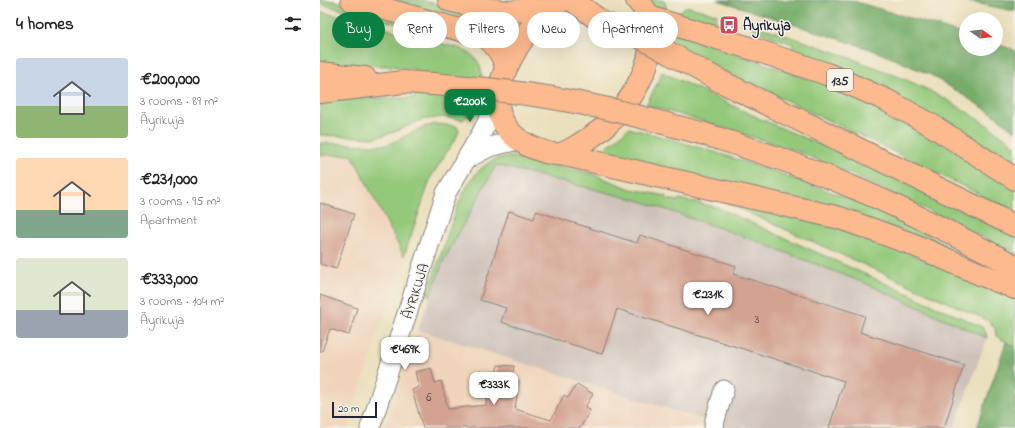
<!DOCTYPE html>
<meta charset="utf-8">
<style>
body{margin:0;font-family:"Indie Flower",sans-serif;background:#f2f2f2;color:#222;height:100vh;display:flex;flex-direction:column;font-size:15px;white-space:nowrap}
*{box-sizing:border-box;margin:0}
p{font-size:13px;color:#767676}
.icon{flex:none;width:22px;height:22px;fill:none;stroke:currentColor;stroke-width:2;stroke-linecap:round;stroke-linejoin:round}
.map{position:relative;flex:1;overflow:hidden}
.sheet{display:flex;flex-direction:column;background:#fff;width:320px}
.sheet>*{flex:none}
.banner{position:absolute;left:12px;top:12px;width:380px;height:36px;display:flex;gap:8px}
.needle{width:26px;rotate:104deg}
.controls{position:absolute;left:639px;top:12px;display:grid;gap:8px}
.controls a{display:grid;place-items:center;width:44px;height:44px;border-radius:50%;background:#fff;box-shadow:0 4px 16px #0002;font-size:20px}
.scale{position:absolute;left:12px;bottom:10px;width:45px;box-sizing:border-box;padding-left:4px;border:2px solid #22223b;border-top:0;font-size:11px;line-height:14px;white-space:nowrap;color:#22223b;-webkit-text-stroke:3px #f7f3e8;paint-order:stroke}
.price{position:absolute;translate:-50% -34px;padding:0 9px;border-radius:8px;background:#fff;color:#222;font-size:13px;line-height:26px;filter:drop-shadow(0 1px 2px #0008)}
.price::after{content:'';position:absolute;left:50%;top:24px;width:12px;height:9px;margin-left:-6px;background:inherit;clip-path:polygon(0 0,100% 0,50% 100%)}
.price.active{background:#0b8043;color:#fff}
ul{padding:0;list-style:none}
li{display:flex;align-items:center;gap:12px;height:100px;padding:0 16px}
li span{display:grid;place-items:center;flex:none;width:112px;height:80px;border-radius:4px;color:#555}
li>.icon{margin-inline-start:auto}
span .icon{width:48px;height:48px;fill:#fffc;stroke-width:1}
li b{font-size:17px}
h2{display:flex;justify-content:space-between;align-items:center;height:48px;padding:0 16px;font-size:17px}
.tag{padding:0 14px;border-radius:18px;background:#fff;box-shadow:0 4px 16px #0002;font-size:14px;line-height:36px}
.tag.active{background:#0b8043;color:#fff}
main{display:flex;flex:1;min-height:0}
.map>svg:first-child{display:block}
</style>
<main>
<section class="sheet">
<h2>4 homes<svg class="icon" aria-label="filters" viewBox="0 0 24 24"><path d="M4 7h16M4 17h16"/><circle cx="9" cy="7" r="2"/><circle cx="15" cy="17" r="2"/></svg></h2>
<ul>
<li><span style="background:linear-gradient(#c9d6e8 60%,#8fb573 0)"><svg class="icon" aria-label="home" viewBox="0 0 24 24"><path d="M3 11l9-7 9 7M6 9v11h12V9"/></svg></span><div><b>€200,000</b><p>3 rooms · 89 m²</p><p>Äyrikuja</p></div></li>
<li><span style="background:linear-gradient(#ffd9b3 65%,#7fa58c 0)"><svg class="icon" aria-label="home" viewBox="0 0 24 24"><path d="M3 11l9-7 9 7M6 9v11h12V9"/></svg></span><div><b>€231,000</b><p>3 rooms · 95 m²</p><p>Apartment</p></div></li>
<li><span style="background:linear-gradient(#dfe7d0 65%,#9aa5b1 0)"><svg class="icon" aria-label="home" viewBox="0 0 24 24"><path d="M3 11l9-7 9 7M6 9v11h12V9"/></svg></span><div><b>€333,000</b><p>3 rooms · 104 m²</p><p>Äyrikuja</p></div></li>
</ul>
</section>
<div class="map">
<svg width="695" height="428" viewBox="0 0 695 428">
<rect width="100%" height="100%" fill="#f7f3e8"/>
<filter id="ink" filterUnits="userSpaceOnUse"><feTurbulence type="fractalNoise" baseFrequency=".025" numOctaves="2"/><feDisplacementMap in="SourceGraphic" scale="8" xChannelSelector="R" yChannelSelector="G"/><feConvolveMatrix kernelMatrix="1 2 1 2 8 2 1 2 1" color-interpolation-filters="sRGB"/></filter>
<filter id="wash" filterUnits="userSpaceOnUse"><feTurbulence type="fractalNoise" baseFrequency=".012" numOctaves="4" result="noise"/><feDisplacementMap in="SourceGraphic" scale="16" xChannelSelector="R" yChannelSelector="G"/><feGaussianBlur stdDeviation="0.9" result="paint"/><feColorMatrix in="noise" values="0 0 0 0 0 0 0 0 0 0 0 0 0 0 0 0 0 1.4 0 .05"/><feComposite in="paint" operator="in"/></filter>
<g filter="url(#wash)">
<rect width="100%" height="100%" fill="#ebe0bd"/>
<!-- built -->
<g fill="#f0d5bc">
<path d="M0,155H32L84,256L27,428H0Z"/>
<path d="M98,330L378,417L375,428H65Z"/>
</g>
<!-- industrial -->
<path fill="#cec1b9" d="M176,165L321,201L428,238L547,284L667,338L634,428H410L98,330L124,260Z"/>
<!-- green -->
<g fill="#94c97a" stroke="#5b765a">
<path d="M0,0L15,1L153,39L150,45L60,19L0,4Z"/>
<path d="M61,0H101L127,7L186,20L180,31L174,37Z"/>
<path d="M326,0H343L346,5L345,15Z"/>
<path d="M365,7H369L397,14L395,24H372L354,20L358,13Z"/>
<path d="M0,12L23,17L142,49C146,52 152,54 155,58C170,73 158,109 143,120L122,117L101,120L74,132L54,138L0,135V102L28,98H94L95,69L69,66L0,65Z"/>
<path d="M434,25C472,37 511,50 549,65C569,73 591,81 610,91C640,106 668,125 695,145V169L500,61L472,49L473,44L432,30Z"/>
<path d="M351,32L549,99L695,188V212L558,144L402,70L350,42Z"/>
<path d="M342,72L443,120L602,189L695,237V253L564,189L482,153L395,125L326,105L338,82Z"/>
<path d="M116,124L136,126L139,130L137,136L111,177L84,256L32,155H0V143L50,145H68L103,127Z"/>
<path d="M309,128C372,144 434,164 495,186C541,203 588,221 629,248L562,224L278,157L282,151Z"/>
<path d="M183,157H194L270,173L311,189L346,196V199L358,201L359,199L396,207L662,327L666,333L667,338L547,284L428,238L321,201L176,165L124,260L110,297L108,292C114,274 121,255 127,237C137,208 148,165 183,157Z"/>
<path d="M400,200L533,231L695,297V347L676,336L675,328L667,320Z"/>
</g>
<!-- forest -->
<g fill="#77ad6a" stroke="#4c6852">
<path d="M398,0H530L646,35V49H676V44L695,50V131L673,114L611,75L550,49Z"/>
<path d="M639,0H695V10H689Z"/>
<path d="M686,342L695,347V428H657Z"/>
</g>
<g id="blocks">
<!-- building -->
<g fill="#d3a290">
<path d="M0,203L34,214L16,269L0,264Z"/>
<path d="M189,211L214,219L216,211L317,243L320,235L416,266L413,274L545,316L540,332L644,365L624,428H509L524,381L297,309L282,354L181,322L186,308L160,300Z"/>
<path d="M0,295L37,308L29,335L10,329L2,351H0Z"/>
<path d="M178,365L194,366L192,379L199,381L195,409L231,420L244,395L248,398L257,384L273,394L265,407L270,410L260,428H103L92,390L99,387L95,372L111,368L115,383L121,381L128,409L166,405L169,378H175Z"/>
</g>
</g>
</g>
<g filter="url(#ink)">
<use href="#blocks" fill-opacity="0" stroke="#86817c" stroke-width="1"/>
<g fill="none" stroke-linecap="round" stroke-linejoin="round">
<!-- minor casing -->
<g stroke="#86817c" stroke-width="21">
<g id="minor">
<path d="M148,158L169,147L198,140"/>
<path d="M50,428L126,193L161,134L178,101"/>
<path d="M394,428L395,420L404,390"/>
</g>
</g>
<!-- major casing -->
<g stroke="#86817c" stroke-width="24">
<g id="major">
<path d="M32,0L166,37C176,45 182,54 186,66"/>
<path d="M129,0L165,9L190,12L233,5"/>
<path d="M243,0C221,13 207,30 194,53C174,88 167,124 209,146C216,149 232,156 241,154C247,152 254,148 260,144C288,128 309,106 322,76C330,60 332,45 330,26C330,24 330,20 329,17C327,11 321,5 317,0"/>
</g>
</g>
<!-- highway casing -->
<g stroke="#86817c" stroke-width="24">
<g id="highway">
<path d="M252,0L283,23L320,37"/>
<path d="M329,17L436,50L507,74L566,100L613,126L695,179"/>
<path d="M0,73L45,78"/>
<path d="M400,81L695,226"/>
<path d="M0,92L84,82"/>
<path d="M381,133C434,149 486,167 537,189C591,212 643,239 695,266"/>
<path d="M240,154L520,218L592,244L660,274L695,288"/>
</g>
</g>
<!-- minor -->
<use href="#minor" stroke="#fff" stroke-width="19"/>
<!-- major -->
<use href="#major" stroke="#fcba8e" stroke-width="22"/>
<!-- highway -->
<use href="#highway" stroke="#fcba8e" stroke-width="22"/>
<!-- highway-bridge casing -->
<g stroke="#86817c" stroke-width="24" stroke-linecap="butt">
<g id="highway-bridge">
<path d="M320,37L400,81"/>
<path d="M84,82C148,86 212,92 274,106C310,113 345,124 381,133"/>
</g>
</g>
<!-- highway-bridge -->
<use href="#highway-bridge" stroke="#fcba8e" stroke-width="22"/>
</g>
</g>
<!-- icons -->
<defs>
<g id="bus-square" transform="scale(1)"><rect x="-9" y="-9" width="18" height="18" rx="4" fill="#d1495b" stroke="#f7f3e8"/><path d="M-5-6H5V4H4V6H2V4H-2V6H-4V4H-5ZM-3.5-4V0h7V-4ZM-3.5 1.2v1.5H-2V1.2ZM2 1.2v1.5H3.5V1.2Z" fill="#fff"/></g>
</defs>
<g fill-rule="evenodd">
<use href="#bus-square" x="409" y="25"/>
</g>
<g text-anchor="middle" stroke-width="3" stroke-linejoin="round" paint-order="stroke">
<!-- number labels -->
<g font-size="12" fill="#4e4250">
<text x="437" y="323">3</text>
<text x="109" y="401">6</text>
</g>
<!-- shield labels -->
<rect fill="#f7f3e8" stroke="#62616f" stroke-width="1" x="507" y="69" width="26" height="22" rx="3"/>
<g font-size="13" font-weight="bold" fill="#22223b">
<text x="520" y="85">135</text>
</g>
<!-- poi labels -->
<g font-size="14" font-weight="bold" fill="#22223b" stroke="#f7f3e8" text-anchor="start">
<text x="423" y="30">Äyrikuja</text>
</g>
<!-- street labels -->
<g font-size="14" fill="#22223b" stroke="#f7f3e8">
<text transform="translate(95 291) rotate(-72)" y="5">ÄYRIKUJA</text>
</g>
</g>
</svg>
<div class="controls">
<a><svg class="needle" viewBox="-14 -14 28 28"><path d="M0-13l5 13h-10z" fill="#e53935"/><path d="M0 13l5-13h-10z" fill="#767676"/></svg></a>
</div>
<div class="scale">20 m</div>
<b class="price active" style="left:150px;top:123px">€200K</b>
<b class="price" style="left:388px;top:316px">€231K</b>
<b class="price" style="left:85px;top:371px">€469K</b>
<b class="price" style="left:174px;top:406px">€333K</b>
<div class="banner">
<a class="tag active">Buy</a>
<a class="tag">Rent</a>
<a class="tag">Filters</a>
<a class="tag">New</a>
<a class="tag">Apartment</a>
</div>
</div>
</main>
